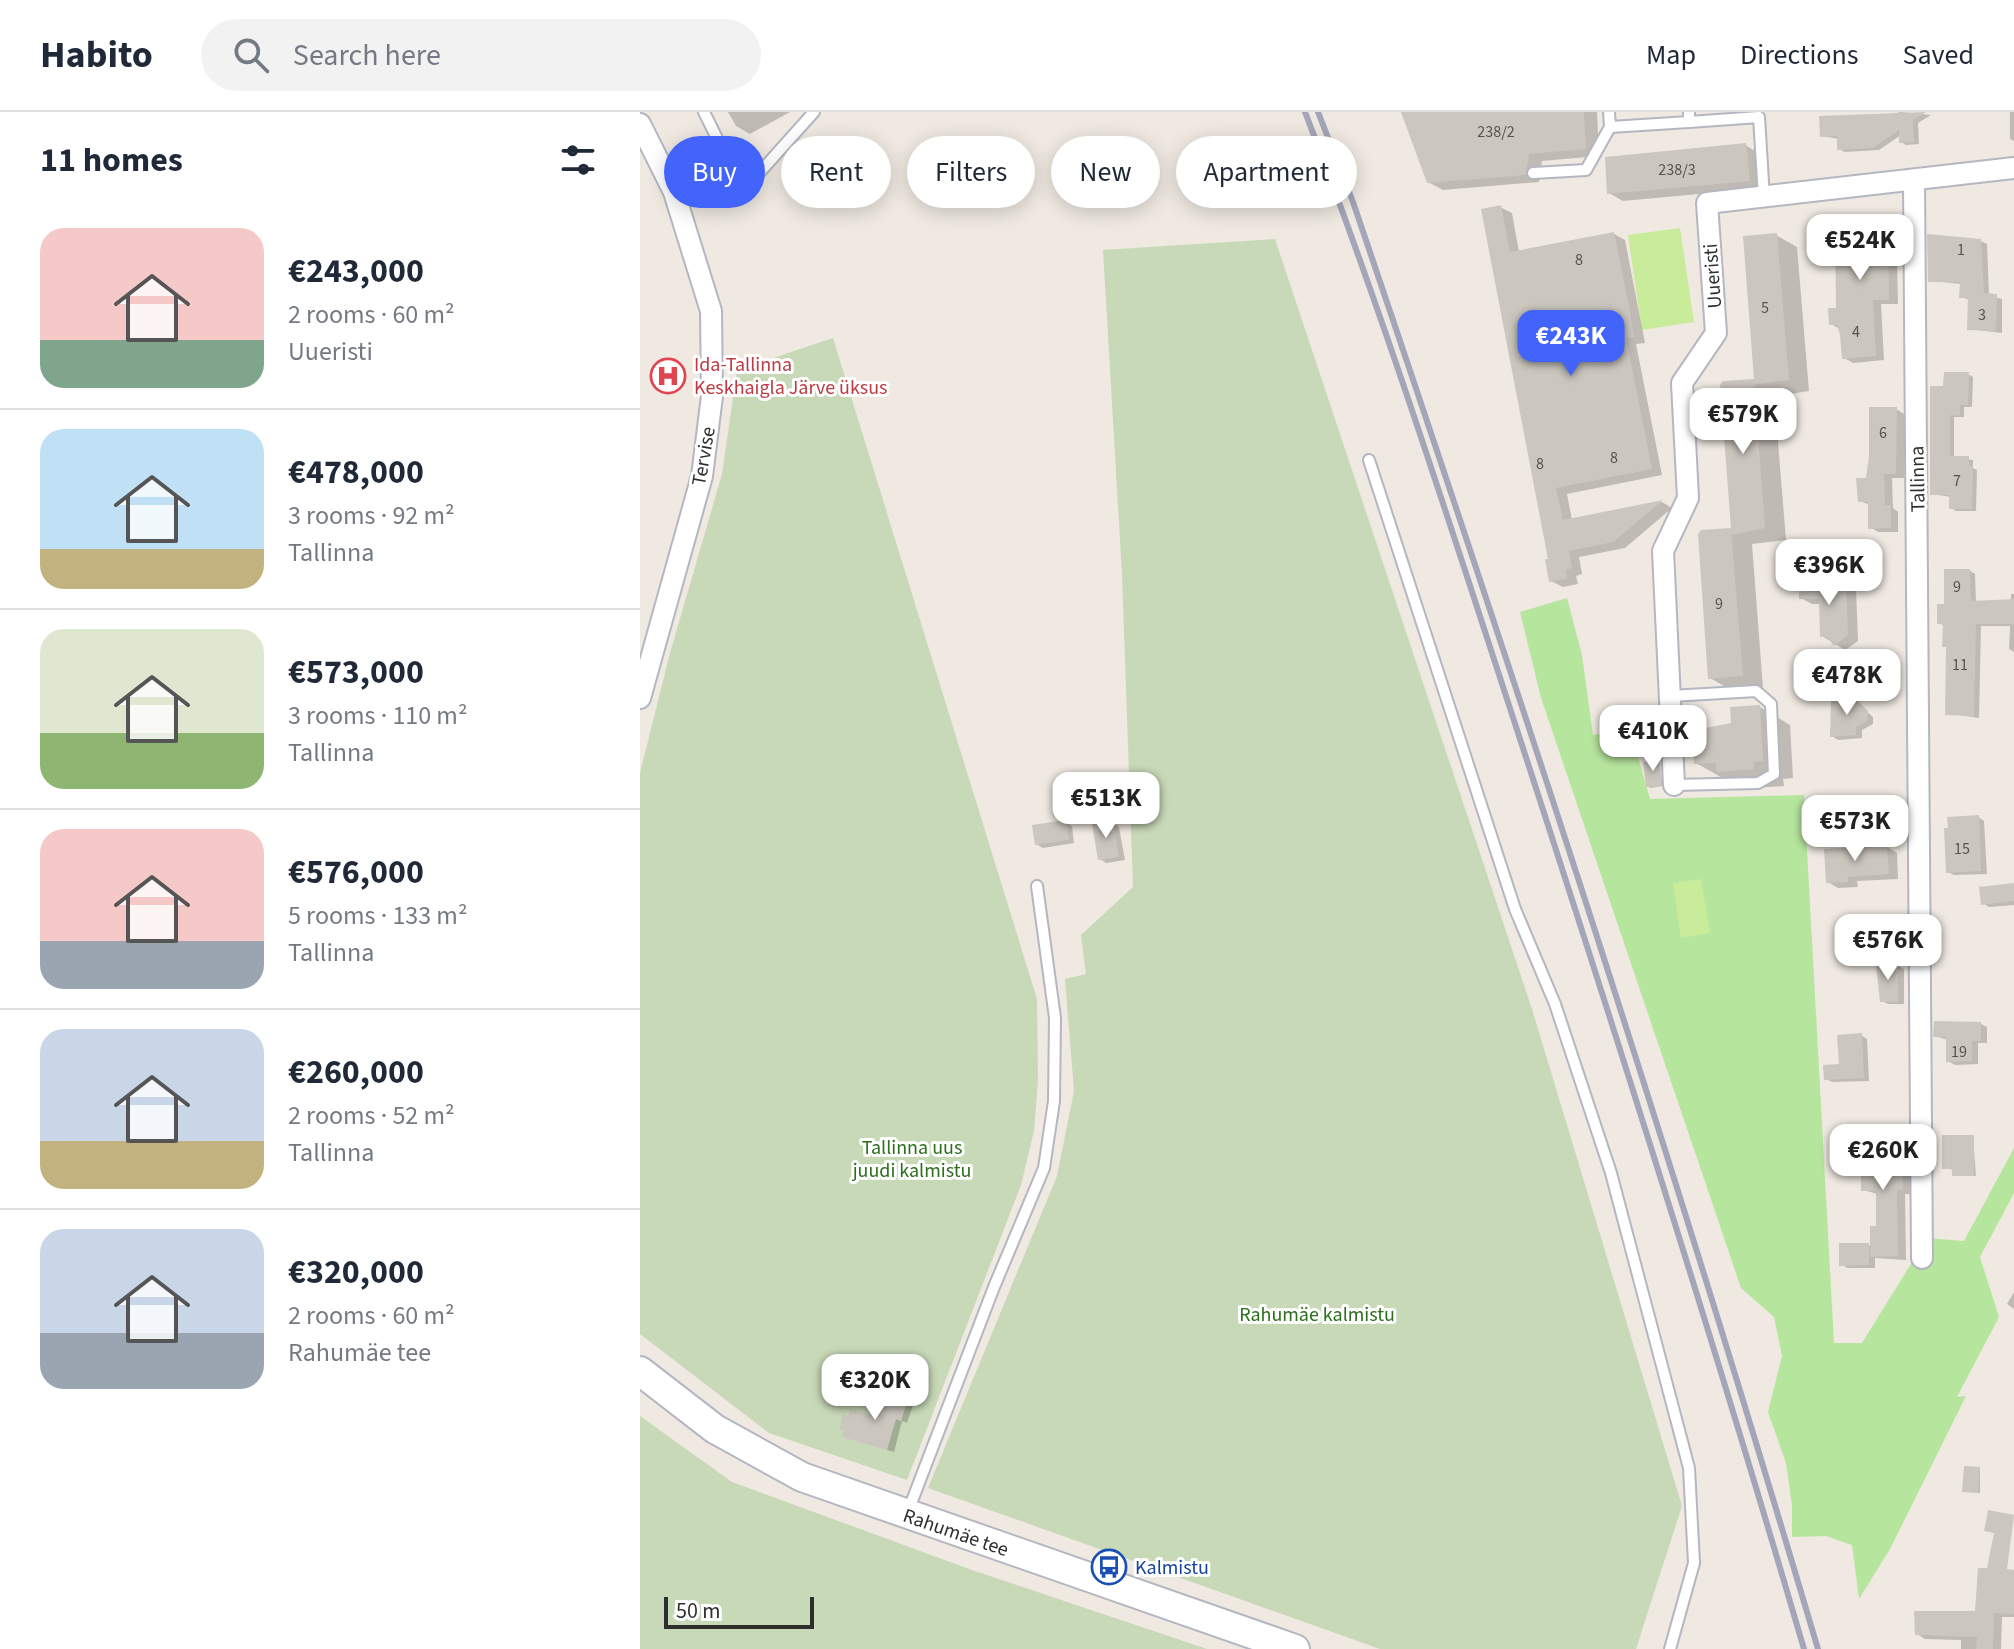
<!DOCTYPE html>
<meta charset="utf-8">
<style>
body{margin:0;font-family:"Source Sans 3",sans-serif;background:#f2f2f3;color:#1f2937;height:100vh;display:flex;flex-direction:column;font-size:30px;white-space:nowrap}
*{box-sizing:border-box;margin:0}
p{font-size:26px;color:#747a83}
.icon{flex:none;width:44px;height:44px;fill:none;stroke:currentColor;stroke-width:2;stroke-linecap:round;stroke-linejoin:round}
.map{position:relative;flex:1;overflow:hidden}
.sheet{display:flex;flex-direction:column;background:#fff;width:640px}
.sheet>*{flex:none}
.banner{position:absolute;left:24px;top:24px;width:760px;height:72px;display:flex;gap:16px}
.scale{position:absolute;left:24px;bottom:20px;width:150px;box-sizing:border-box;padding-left:8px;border:4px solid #2e2e2e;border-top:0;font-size:22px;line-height:28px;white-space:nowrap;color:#2e2e2e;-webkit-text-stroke:6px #fff;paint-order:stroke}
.price{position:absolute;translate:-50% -68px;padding:0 18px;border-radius:16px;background:#fff;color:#222;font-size:26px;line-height:52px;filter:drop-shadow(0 2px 4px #0008)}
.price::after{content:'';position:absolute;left:50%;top:48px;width:24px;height:18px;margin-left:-12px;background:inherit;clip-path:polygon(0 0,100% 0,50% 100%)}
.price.current{background:#4264fb;color:#fff}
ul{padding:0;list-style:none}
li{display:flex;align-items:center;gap:24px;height:200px;padding:0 40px}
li+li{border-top:2px solid #e0e1e3}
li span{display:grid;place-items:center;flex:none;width:224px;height:160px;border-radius:24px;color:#555}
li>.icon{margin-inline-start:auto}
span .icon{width:96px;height:96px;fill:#fffc;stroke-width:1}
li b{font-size:34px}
h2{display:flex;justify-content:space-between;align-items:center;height:96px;padding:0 40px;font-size:34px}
.chip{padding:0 28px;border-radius:36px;background:#fff;box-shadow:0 4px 20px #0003;font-size:28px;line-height:72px}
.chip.current{background:#4264fb;color:#fff}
header{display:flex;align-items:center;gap:48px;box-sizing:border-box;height:112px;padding:0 40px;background:#fff;border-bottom:2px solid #e0e1e3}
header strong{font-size:38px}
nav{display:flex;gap:44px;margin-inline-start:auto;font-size:28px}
.search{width:560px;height:72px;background:#f2f2f3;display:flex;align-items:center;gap:20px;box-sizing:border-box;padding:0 28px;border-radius:44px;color:#747a83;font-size:30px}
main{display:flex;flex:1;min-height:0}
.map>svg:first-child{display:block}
</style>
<header>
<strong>Habito</strong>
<div class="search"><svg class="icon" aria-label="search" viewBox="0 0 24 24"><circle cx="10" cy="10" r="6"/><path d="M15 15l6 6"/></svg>Search here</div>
<nav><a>Map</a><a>Directions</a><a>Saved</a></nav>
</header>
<main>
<section class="sheet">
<h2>11 homes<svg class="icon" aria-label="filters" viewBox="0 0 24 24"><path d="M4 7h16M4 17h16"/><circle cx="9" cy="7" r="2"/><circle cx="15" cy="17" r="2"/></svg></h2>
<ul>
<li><span style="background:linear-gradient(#f6c9c9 70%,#7fa58c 0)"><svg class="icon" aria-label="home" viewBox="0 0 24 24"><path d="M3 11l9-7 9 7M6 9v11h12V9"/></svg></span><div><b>€243,000</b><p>2 rooms · 60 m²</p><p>Uueristi</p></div></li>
<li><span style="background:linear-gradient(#bfe0f5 75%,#c2b280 0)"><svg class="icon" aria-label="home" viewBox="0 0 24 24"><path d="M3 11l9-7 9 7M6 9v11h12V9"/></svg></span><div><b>€478,000</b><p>3 rooms · 92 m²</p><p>Tallinna</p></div></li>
<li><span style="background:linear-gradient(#dfe7d0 65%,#8fb573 0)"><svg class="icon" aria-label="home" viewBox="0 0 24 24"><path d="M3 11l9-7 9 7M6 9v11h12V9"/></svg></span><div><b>€573,000</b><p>3 rooms · 110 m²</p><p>Tallinna</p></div></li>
<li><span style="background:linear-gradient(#f6c9c9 70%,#9aa5b1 0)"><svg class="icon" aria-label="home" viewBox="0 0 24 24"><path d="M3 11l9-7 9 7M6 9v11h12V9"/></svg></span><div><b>€576,000</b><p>5 rooms · 133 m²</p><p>Tallinna</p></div></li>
<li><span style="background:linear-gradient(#c9d6e8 70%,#c2b280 0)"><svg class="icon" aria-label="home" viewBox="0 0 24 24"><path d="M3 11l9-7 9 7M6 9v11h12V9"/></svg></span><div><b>€260,000</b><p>2 rooms · 52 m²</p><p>Tallinna</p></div></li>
<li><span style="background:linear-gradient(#c9d6e8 65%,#9aa5b1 0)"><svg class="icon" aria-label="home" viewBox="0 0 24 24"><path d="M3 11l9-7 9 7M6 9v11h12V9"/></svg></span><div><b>€320,000</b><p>2 rooms · 60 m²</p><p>Rahumäe tee</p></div></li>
</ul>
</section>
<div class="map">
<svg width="1374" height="1537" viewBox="0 0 1374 1537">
<rect width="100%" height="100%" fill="#efe9e1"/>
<!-- green -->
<path fill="#b6e59e" d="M927,486L942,543L953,623L990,617L1010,687L1164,683L1194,1231H1222L1287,1126L1324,1129L1374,1036V1081L1340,1145L1359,1205L1317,1285L1326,1284L1250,1437L1219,1487L1212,1433L1186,1424L1152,1425V1393L1146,1351L1128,1300L1142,1244L1134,1205L1101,1176L901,586L880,500Z"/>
<!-- cemetery -->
<g fill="#c8d9b8">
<path d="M635,127L892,897L1042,1394L996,1537H740L288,1376L417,1064L434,979L425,867L446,862L441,823L493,775L482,462L463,138Z"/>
<path d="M193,226L397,887L398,968L394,1019L381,1073L267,1368L129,1321L0,1222V661L30,541L82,362L97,258Z"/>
<path d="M0,1304L92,1370L332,1458L567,1537H0Z"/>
</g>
<!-- pitch -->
<g fill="#c9ec9a">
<path d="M1040,116L1054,210L1002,218L988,123Z"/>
<path d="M1061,767L1070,821L1041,826L1033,771Z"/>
</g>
<!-- shadow -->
<g fill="#0003">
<path d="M88,0H150L110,22L96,14Z"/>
<path d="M763,0H957L959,44L902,49L899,70L803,78L788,70Z"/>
<path d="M1260,0L1291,3L1278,11L1279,32L1266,33L1261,30V23L1239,38L1205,40L1199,37V27L1182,24Z"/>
<path d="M1370,0H1374V29L1370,27Z"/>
<path d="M1105,33L1119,41L1124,76L983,89L969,81Z"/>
<path d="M860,95L872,101L879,140L974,122L985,128L1005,231L996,232L1022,363L927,382L932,408L1022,390L1032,396L985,436L939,445L942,462L936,464L938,472L923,475L911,469Z"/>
<path d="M1247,107L1256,112L1258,192H1241L1244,248L1213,251L1204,246L1200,217L1191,212Z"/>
<path d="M1136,123L1157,135L1169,279L1138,284L1134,281L1146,428L1112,432L1123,576L1091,578L1070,566L1060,423L1093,418L1082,274L1116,268Z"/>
<path d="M1341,129L1347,132L1349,184L1362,187V221L1329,217L1330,188L1321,185L1322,172L1290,169Z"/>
<path d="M1328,262L1333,265L1332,295H1324V305H1314V346L1333,348V356L1337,358L1336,399H1316L1311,396V385L1292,382L1305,276Z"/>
<path d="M1231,297H1256L1264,302V366H1252L1253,396L1258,400V420H1238L1230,415V393L1220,389L1228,368Z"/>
<path d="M1330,459L1335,462L1336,491L1371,489V482H1374V540L1369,537L1370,514H1341L1339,606L1307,601L1308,536L1305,514L1299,511L1306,494Z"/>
<path d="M1205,470L1216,476L1218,529L1205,538L1182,524L1181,492H1172L1161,486Z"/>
<path d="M1214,588L1233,605V612L1222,618V626L1198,628L1192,624Z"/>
<path d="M1120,595L1150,613L1153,666L1143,667L1144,674L1112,676L1086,668L1056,651L1093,613Z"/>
<path d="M1019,650L1023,674L1010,676L1008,674Z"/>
<path d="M1338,705L1344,709L1347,762L1314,763L1308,760Z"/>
<path d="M425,710L432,714L434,731L403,736L396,732Z"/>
<path d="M473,711L479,715L485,748L466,751L460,747Z"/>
<path d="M1247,735L1257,741L1258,767L1217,769L1218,775L1198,776L1188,770Z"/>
<path d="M1374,773V793L1349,795L1343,791Z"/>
<path d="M1258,854L1264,857V892H1248L1242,889Z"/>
<path d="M1341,912L1347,915V931H1338V952L1315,953L1308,949V928L1295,924Z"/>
<path d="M1221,923L1227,927L1229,969L1192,970L1186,967L1201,953Z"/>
<path d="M1333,1025L1336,1064H1316L1314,1058L1304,1056Z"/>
<path d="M1253,1029L1270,1047L1271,1082H1265L1266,1148L1235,1146V1156H1207L1201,1152L1229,1133L1232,1135L1238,1116V1082L1223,1078Z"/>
<path d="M1374,1180V1197L1367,1192Z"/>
<path d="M267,1289L273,1293L267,1311L262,1309L254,1340L204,1324Z"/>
<path d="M1340,1357V1381L1324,1379Z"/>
<path d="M1374,1460V1505H1362L1361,1537H1321V1528L1285,1527L1277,1522L1337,1501Z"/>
</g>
<!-- building -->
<g fill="#cbc7bf">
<path d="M761,0H944L946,37L889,42L886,63L787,71Z"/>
<path d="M1286,0L1273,8L1274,30L1259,31V18L1233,36L1197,38V24L1180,25L1179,4Z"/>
<path d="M1106,31L1110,69L967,82L965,45Z"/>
<path d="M861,93L870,140L974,120L989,194L994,225L986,226L1012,357L916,376L923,408L1023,388L973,430L929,439L932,456L926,458L927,467L909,470L905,447H908L841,97Z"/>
<path d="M1221,105H1248L1249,188H1233L1236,244L1202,247L1200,223L1197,213H1189L1188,196H1196L1195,108Z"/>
<path d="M1137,121L1149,268L1114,273V268L1125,416L1092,423L1091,418L1103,564L1068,567L1058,422L1061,418L1091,416L1080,273L1083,269L1114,267L1103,124Z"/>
<path d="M1287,122L1341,127L1344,181L1357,182L1356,219L1327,218L1328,186H1319L1320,170H1288Z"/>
<path d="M1304,260H1329L1328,293H1320V304L1310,303V344H1329V354H1333L1332,397H1309V383H1290V274H1303Z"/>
<path d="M1229,295H1257L1256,362H1244L1245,393H1251V416L1228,417V390H1218L1216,366H1226L1229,344Z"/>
<path d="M1304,457H1330L1331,489L1374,487V512H1336L1334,604L1305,603L1306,535H1302L1303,512H1297V492H1304Z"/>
<path d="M1206,468L1208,523L1194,534L1187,525H1180L1179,487H1159V470Z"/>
<path d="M1215,586L1228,599L1227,609L1216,615V623L1190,625L1191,588Z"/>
<path d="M1120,593L1123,649L1114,650V657L1080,660L1076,658V651L1054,652L1051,619L1091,611L1090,595Z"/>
<path d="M1020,648L1021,674L1006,675L1003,650Z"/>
<path d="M1339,703L1341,759L1306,761L1304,716H1308L1307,705Z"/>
<path d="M426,708L429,728L395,733L392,713Z"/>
<path d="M473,709L479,745L458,748L452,712Z"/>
<path d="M1247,733L1249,762L1208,765V770L1186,771L1184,737Z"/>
<path d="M1374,771V789L1341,793L1339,775Z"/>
<path d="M1236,852H1258V890H1240Z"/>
<path d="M1294,909L1341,910V929H1332V949L1306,950V925H1293Z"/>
<path d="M1222,921L1224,966L1184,968L1183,953L1199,952L1197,923Z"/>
<path d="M1302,1023H1334V1064H1312V1057H1302Z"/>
<path d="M1221,1027H1253V1040H1262L1263,1078H1257L1258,1144L1230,1145V1114H1236V1079H1221Z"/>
<path d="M1199,1131H1229V1153L1199,1154Z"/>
<path d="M243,1279L268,1287L261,1309L256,1307L247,1338L202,1325L204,1318L199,1317L203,1302L208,1304L210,1297L234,1304Z"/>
<path d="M1324,1354L1340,1355L1338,1381L1322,1380Z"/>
<path d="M1348,1398L1374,1403L1367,1457L1374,1458V1502L1354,1501L1353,1537H1336L1337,1525L1275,1523L1274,1499H1335L1338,1456H1347L1354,1421L1344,1419Z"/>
</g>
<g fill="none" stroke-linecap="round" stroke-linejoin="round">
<!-- lane casing -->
<g stroke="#b4b7c1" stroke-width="14">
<g id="lane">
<path d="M64,0L103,79L174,0"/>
<path d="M969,0L970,15L1049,10"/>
<path d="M1049,0V10L1119,5L1124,86"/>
<path d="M893,61L946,58L970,15"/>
<path d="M729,348L875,797L915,892L971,1061L1049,1356L1054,1451L1030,1537"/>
<path d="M1031,584L1116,579L1131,592L1134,662L1118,671L1034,673"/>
<path d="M267,1402L354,1175L404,1056L414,989L415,906L397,774"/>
</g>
</g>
<!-- street casing -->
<g stroke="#b4b7c1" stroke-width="24">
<g id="street">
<path d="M0,12L34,80L71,199L72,284L62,364L0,586"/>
<path d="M1274,68L1282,1146"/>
<path d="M1034,673L1023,439L1048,386L1042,271L1076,221L1067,91L1374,56"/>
</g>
</g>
<!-- secondary casing -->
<g stroke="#b4b7c1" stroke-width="32">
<path id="secondary" d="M0,1259L75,1317L162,1365L655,1537"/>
</g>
<!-- lane -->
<use href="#lane" stroke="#fff" stroke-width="10"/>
<!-- street -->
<use href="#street" stroke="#fff" stroke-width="20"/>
<!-- secondary -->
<use href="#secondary" stroke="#fff" stroke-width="28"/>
<!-- rail -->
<g stroke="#a3a6b8" stroke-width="6">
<path d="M665,0C745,207 812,419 881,630C979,931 1075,1233 1164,1537"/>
<path d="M678,0L713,90C876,570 1034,1051 1178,1537"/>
</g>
</g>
<!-- icons -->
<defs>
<g id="hospital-ring" transform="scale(1.8)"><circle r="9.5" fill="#fff" stroke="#e0444e" stroke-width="1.5"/><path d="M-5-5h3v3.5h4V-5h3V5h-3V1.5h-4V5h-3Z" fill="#e0444e"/></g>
<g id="bus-ring" transform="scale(1.8)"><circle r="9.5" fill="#fff" stroke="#1a4fb4" stroke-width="1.5"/><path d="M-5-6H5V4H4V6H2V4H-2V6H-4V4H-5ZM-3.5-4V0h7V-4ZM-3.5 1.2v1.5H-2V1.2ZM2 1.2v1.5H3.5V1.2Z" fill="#1a4fb4"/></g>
</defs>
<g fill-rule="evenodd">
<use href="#hospital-ring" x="28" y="264"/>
<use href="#bus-ring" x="469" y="1455"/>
</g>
<g text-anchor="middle" stroke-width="6" stroke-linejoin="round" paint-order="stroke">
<!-- number labels -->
<g font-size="16" fill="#555452">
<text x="856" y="25">238/2</text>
<text x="1037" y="63">238/3</text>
<text x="1321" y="143">1</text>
<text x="939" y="153">8</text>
<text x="1125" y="201">5</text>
<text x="1342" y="208">3</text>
<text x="1216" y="225">4</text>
<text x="1243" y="326">6</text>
<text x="974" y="351">8</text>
<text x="900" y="357">8</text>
<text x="1317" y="374">7</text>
<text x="1317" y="480">9</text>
<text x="1079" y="497">9</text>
<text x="1320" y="558">11</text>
<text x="1322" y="742">15</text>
<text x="1319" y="945">19</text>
</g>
<!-- street labels -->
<g font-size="20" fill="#2e2e2e" stroke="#fff">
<text transform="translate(1072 164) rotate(-94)" y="7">Uueristi</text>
<text transform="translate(63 344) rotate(-80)" y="7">Tervise</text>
<text transform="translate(1277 367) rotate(-91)" y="7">Tallinna</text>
<text transform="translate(316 1420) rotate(19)" y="7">Rahumäe tee</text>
</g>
<!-- health labels -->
<g font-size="20" fill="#be3a42" stroke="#fff" text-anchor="start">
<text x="54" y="259">Ida-Tallinna<tspan x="54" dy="23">Keskhaigla Järve üksus</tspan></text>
</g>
<!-- park labels -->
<g font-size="20" fill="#2c6e1b" stroke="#fff">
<text x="272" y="1042">Tallinna uus<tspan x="272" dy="23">juudi kalmistu</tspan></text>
<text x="677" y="1209">Rahumäe kalmistu</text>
</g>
<!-- transit labels -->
<g font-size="20" fill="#164399" stroke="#fff" text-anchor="start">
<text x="495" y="1462">Kalmistu</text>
</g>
</g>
</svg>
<div class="scale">50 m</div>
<b class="price" style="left:1220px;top:170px">€524K</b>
<b class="price current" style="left:931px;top:266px">€243K</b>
<b class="price" style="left:1103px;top:344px">€579K</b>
<b class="price" style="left:1189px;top:495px">€396K</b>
<b class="price" style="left:1207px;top:605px">€478K</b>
<b class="price" style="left:1013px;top:661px">€410K</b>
<b class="price" style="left:466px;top:728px">€513K</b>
<b class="price" style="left:1215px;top:751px">€573K</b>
<b class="price" style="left:1248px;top:870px">€576K</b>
<b class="price" style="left:1243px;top:1080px">€260K</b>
<b class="price" style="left:235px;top:1310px">€320K</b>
<div class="banner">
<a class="chip current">Buy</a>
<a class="chip">Rent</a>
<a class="chip">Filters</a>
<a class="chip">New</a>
<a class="chip">Apartment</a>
</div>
</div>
</main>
